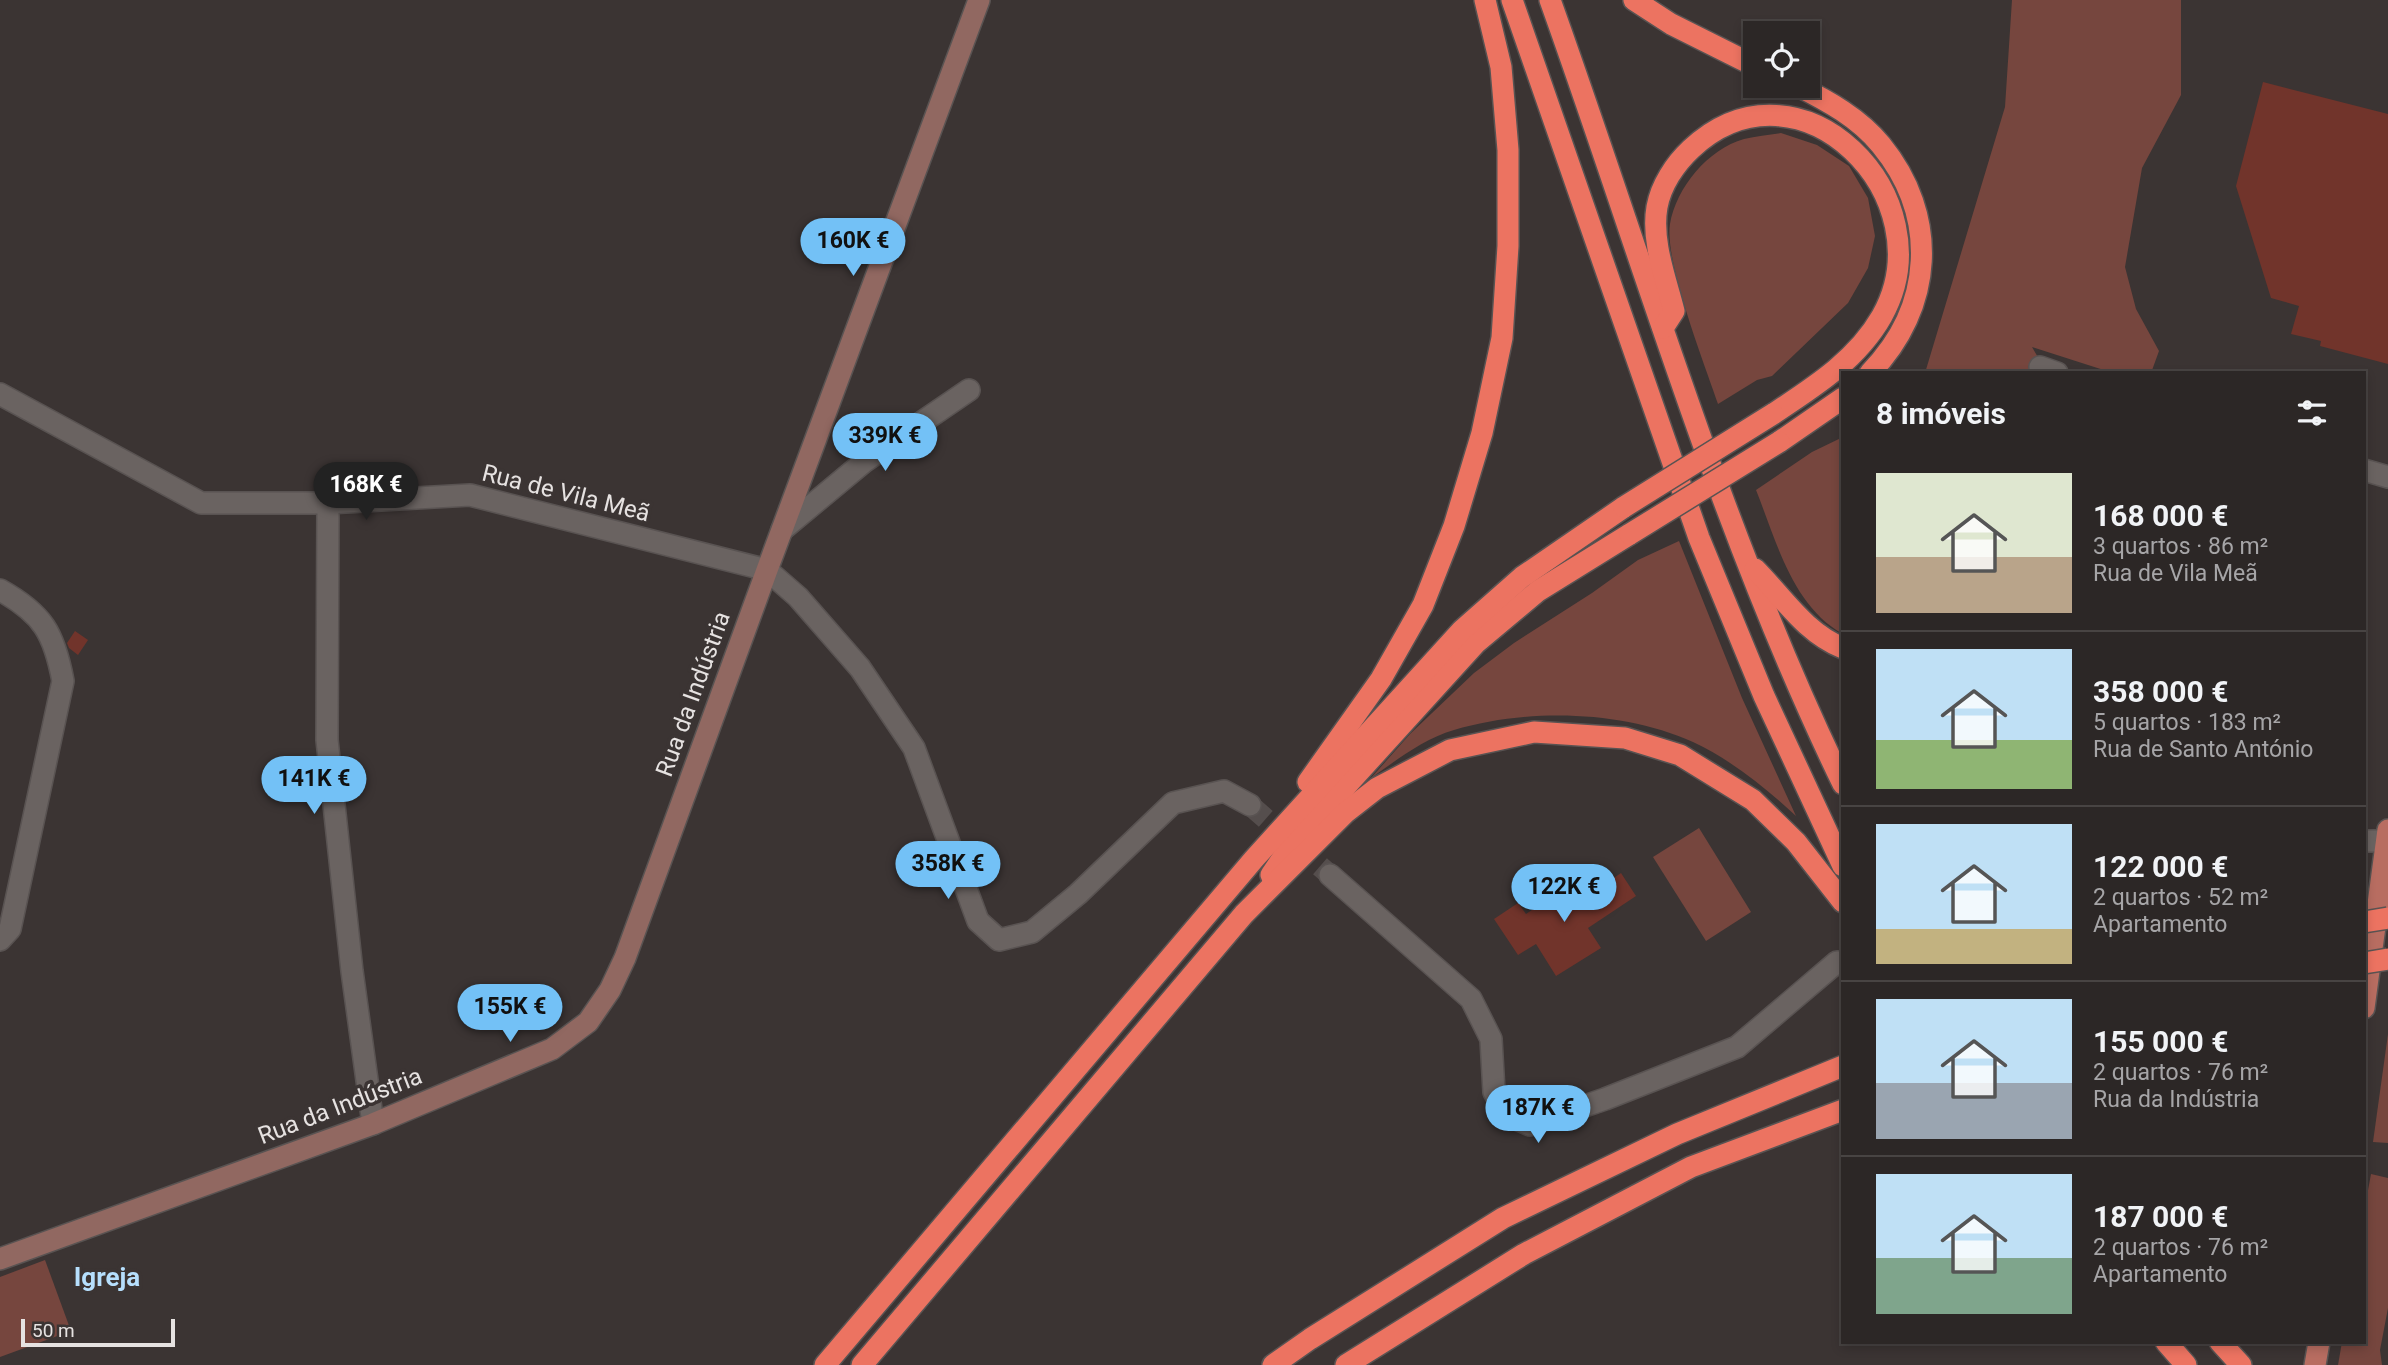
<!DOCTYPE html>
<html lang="pt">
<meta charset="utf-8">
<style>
body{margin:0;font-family:Roboto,sans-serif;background:#383332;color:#f1f3f6;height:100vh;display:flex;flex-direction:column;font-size:26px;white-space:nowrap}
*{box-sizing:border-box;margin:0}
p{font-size:23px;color:#a6a5a7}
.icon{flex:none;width:38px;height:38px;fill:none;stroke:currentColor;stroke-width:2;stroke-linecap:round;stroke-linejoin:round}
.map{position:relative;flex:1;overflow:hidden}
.details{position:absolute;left:1841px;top:371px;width:525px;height:973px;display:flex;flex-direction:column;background:#2c2726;border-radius:0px;box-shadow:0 4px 10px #0003,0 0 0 2px #484443}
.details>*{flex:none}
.fabs{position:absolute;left:1743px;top:21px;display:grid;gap:14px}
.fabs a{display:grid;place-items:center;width:77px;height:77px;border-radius:0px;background:#2c2726;box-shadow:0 4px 10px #0003,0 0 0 2px #484443;font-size:35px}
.scale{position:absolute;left:21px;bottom:18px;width:154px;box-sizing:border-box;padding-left:7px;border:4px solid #e6e2e1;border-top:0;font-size:19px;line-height:24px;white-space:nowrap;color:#e6e2e1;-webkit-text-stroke:5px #3b3433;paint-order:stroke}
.price{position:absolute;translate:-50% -60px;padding:0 16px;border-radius:24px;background:#73c1f6;color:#111;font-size:23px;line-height:46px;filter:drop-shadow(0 2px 4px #0008)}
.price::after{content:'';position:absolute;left:50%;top:42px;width:21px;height:16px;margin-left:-10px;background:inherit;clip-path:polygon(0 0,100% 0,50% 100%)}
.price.current{background:#222;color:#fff}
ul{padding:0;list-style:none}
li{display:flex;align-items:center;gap:21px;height:175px;padding:0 35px}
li+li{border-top:2px solid #484443}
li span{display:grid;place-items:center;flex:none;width:196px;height:140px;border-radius:0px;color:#555}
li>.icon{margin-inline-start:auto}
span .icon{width:84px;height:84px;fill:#fffc;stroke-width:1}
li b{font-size:30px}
h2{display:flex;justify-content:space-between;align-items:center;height:84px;padding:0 35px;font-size:30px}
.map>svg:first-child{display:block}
</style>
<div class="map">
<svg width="2388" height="1365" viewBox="0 0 2388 1365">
<rect width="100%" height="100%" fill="#3b3433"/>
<!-- green -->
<g fill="#76463e">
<path d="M2012,0H2181V95L2142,168L2125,267L2136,309L2159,351L2151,373H2113L2032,347L2047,373H1925L2005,107Z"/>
<path d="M1781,133L1817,145L1849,166L1868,198L1875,236L1868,268L1848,303L1772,376L1757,380L1718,404C1705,365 1664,261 1670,224C1676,188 1708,149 1744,139C1756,136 1769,135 1781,133Z"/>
<path d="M1843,437V634C1792,606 1776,540 1756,490L1812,452Z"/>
<path d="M1679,541L1742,698L1796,816C1767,789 1730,759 1693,742C1623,710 1527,708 1454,730C1423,739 1397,760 1371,778L1410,734L1474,673L1514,643L1592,593L1638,560Z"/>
<path d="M1699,828L1751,912L1706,941L1653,857Z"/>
<path d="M2388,1034V1143L2373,1142Z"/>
<path d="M2371,1174L2388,1178V1308L2380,1350L2382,1365H2338L2342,1342H2364V1212Z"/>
<path d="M45,1260L71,1331L0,1357V1277Z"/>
</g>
<!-- building -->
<g fill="#71342b">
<path d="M2263,82L2388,114V364L2320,346L2321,341L2291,334L2299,306L2271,298L2236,186Z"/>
<path d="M75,631L88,640L78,655L69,648L67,643Z"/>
<path d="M1621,873L1636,896L1588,928L1601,948L1556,976L1536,944L1518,955L1494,919L1518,903L1526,914L1563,889L1574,905Z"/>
</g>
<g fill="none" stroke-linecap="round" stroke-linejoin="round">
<!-- street-tunnel -->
<path stroke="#554e4d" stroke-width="21" stroke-dasharray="21 10" stroke-linecap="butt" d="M1250,805L1330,875"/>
<!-- street casing -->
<g stroke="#595352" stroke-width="24">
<g id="street">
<path d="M2040,367L2057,373"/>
<path d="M0,394L201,503H328L470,495L767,570L798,597L860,668L914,748L978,921L999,940L1032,932L1078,894L1173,803L1224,791L1250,805"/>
<path d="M2364,470L2388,477"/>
<path d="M328,503L327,740L352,971L373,1124"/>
<path d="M782,530L865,461L969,390"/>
<path d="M0,590C43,614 54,633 63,681L10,929L0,940"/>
<path d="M2364,841H2386"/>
<path d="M1330,875L1471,999L1491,1039L1494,1092L1507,1115L1530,1125L1605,1099L1737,1047L1837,962"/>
</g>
</g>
<!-- secondary casing -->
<g stroke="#595352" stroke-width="24">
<path id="secondary" d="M0,1259L373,1124L552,1049L588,1022L610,990L625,958L767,570L979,0"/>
</g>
<!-- primary casing -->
<g stroke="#595352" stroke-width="24">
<g id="primary">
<path d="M2364,1008L2388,830"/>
<path d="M2315,1365L2319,1342"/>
</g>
</g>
<!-- highway casing -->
<g stroke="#595352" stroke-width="24">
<g id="highway">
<path d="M1512,0L1699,538L1764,696L1843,866"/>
<path d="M1550,0C1644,262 1721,533 1843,784"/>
<path d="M1634,0L1671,24L1755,66"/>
<path d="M1798,86C1828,101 1859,118 1881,145C1939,216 1934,307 1870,373"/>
<path d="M1663,328L1674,311C1666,279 1651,241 1657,207C1661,185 1675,164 1691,149C1800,47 1948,198 1882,316C1857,360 1814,387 1773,414"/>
<path d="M1779,442L1843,398"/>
<path d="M1755,569C1783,597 1805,633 1843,648"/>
<path d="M1308,782L1381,679L1423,605L1454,526L1482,433L1502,338L1508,246V150L1501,67L1485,0"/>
<path d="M1271,875L1288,850L1476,643L1538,591L1630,534"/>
<path d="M2166,1342L2186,1365"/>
<path d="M2220,1342L2241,1365"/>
<path d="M825,1365L1254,859L1462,630L1522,577L1624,507"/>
<path d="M862,1365L1244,914L1345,813L1377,788L1450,750L1534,732L1625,738L1680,755L1753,800L1796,842L1843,902"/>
<path d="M1273,1365L1310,1339L1503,1218L1677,1134L1843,1066"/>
<path d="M1346,1365L1524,1254L1691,1167L1843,1110"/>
</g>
</g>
<!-- street -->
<use href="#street" stroke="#6a6361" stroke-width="21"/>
<!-- secondary -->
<use href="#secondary" stroke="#916861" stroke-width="21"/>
<!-- primary -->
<use href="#primary" stroke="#b86d61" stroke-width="21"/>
<!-- highway -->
<use href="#highway" stroke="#ec7361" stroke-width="21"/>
<!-- highway-bridge casing -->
<g stroke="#595352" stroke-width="24" stroke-linecap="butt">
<g id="highway-bridge">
<path d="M1624,507L1773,414"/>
<path d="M1630,534L1779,442"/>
<path d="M2364,922L2388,918"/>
<path d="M2364,963L2388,959"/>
</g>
</g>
<!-- highway-bridge -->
<use href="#highway-bridge" stroke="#ec7361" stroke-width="21"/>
</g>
<g text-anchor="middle" stroke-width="7" stroke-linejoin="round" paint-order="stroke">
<!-- street labels -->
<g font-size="24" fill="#e6e2e1" stroke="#3b3433">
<text transform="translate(566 493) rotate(14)" y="8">Rua de Vila Meã</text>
<text transform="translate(693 694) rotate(-70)" y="8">Rua da Indústria</text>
<text transform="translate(340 1106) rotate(-21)" y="8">Rua da Indústria</text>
</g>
<!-- neighbourhood labels -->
<g font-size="26" font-weight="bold" fill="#b6dffd" stroke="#3b3433">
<text x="107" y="1286">Igreja</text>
</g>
</g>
</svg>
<div class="fabs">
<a><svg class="icon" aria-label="locate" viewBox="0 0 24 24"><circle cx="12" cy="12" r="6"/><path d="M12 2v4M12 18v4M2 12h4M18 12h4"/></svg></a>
</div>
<div class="scale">50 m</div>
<b class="price" style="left:853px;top:278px">160K €</b>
<b class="price" style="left:885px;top:473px">339K €</b>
<b class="price current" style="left:366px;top:522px">168K €</b>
<b class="price" style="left:314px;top:816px">141K €</b>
<b class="price" style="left:948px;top:901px">358K €</b>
<b class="price" style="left:1564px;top:924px">122K €</b>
<b class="price" style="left:510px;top:1044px">155K €</b>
<b class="price" style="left:1538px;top:1145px">187K €</b>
<section class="details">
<h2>8 imóveis<svg class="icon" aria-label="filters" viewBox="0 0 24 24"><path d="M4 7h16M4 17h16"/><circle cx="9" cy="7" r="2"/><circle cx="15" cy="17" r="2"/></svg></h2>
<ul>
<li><span style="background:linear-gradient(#dfe7d0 60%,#b9a48a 0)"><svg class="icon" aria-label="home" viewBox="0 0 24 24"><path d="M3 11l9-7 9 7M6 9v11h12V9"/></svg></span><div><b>168 000 €</b><p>3 quartos · 86 m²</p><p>Rua de Vila Meã</p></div></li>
<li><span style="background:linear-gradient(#bfe0f5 65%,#8fb573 0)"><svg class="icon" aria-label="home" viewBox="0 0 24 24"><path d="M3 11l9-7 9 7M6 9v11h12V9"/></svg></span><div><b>358 000 €</b><p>5 quartos · 183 m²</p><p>Rua de Santo António</p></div></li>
<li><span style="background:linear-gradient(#bfe0f5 75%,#c2b280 0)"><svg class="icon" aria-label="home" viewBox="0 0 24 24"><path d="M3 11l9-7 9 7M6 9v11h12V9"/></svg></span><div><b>122 000 €</b><p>2 quartos · 52 m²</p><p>Apartamento</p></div></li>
<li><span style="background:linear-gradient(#bfe0f5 60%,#9aa5b1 0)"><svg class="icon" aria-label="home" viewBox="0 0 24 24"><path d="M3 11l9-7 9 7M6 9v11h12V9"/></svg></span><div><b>155 000 €</b><p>2 quartos · 76 m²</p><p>Rua da Indústria</p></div></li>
<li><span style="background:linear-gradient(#bfe0f5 60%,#7fa58c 0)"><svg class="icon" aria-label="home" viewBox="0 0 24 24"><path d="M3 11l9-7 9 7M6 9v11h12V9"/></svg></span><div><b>187 000 €</b><p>2 quartos · 76 m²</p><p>Apartamento</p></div></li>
</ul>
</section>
</div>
